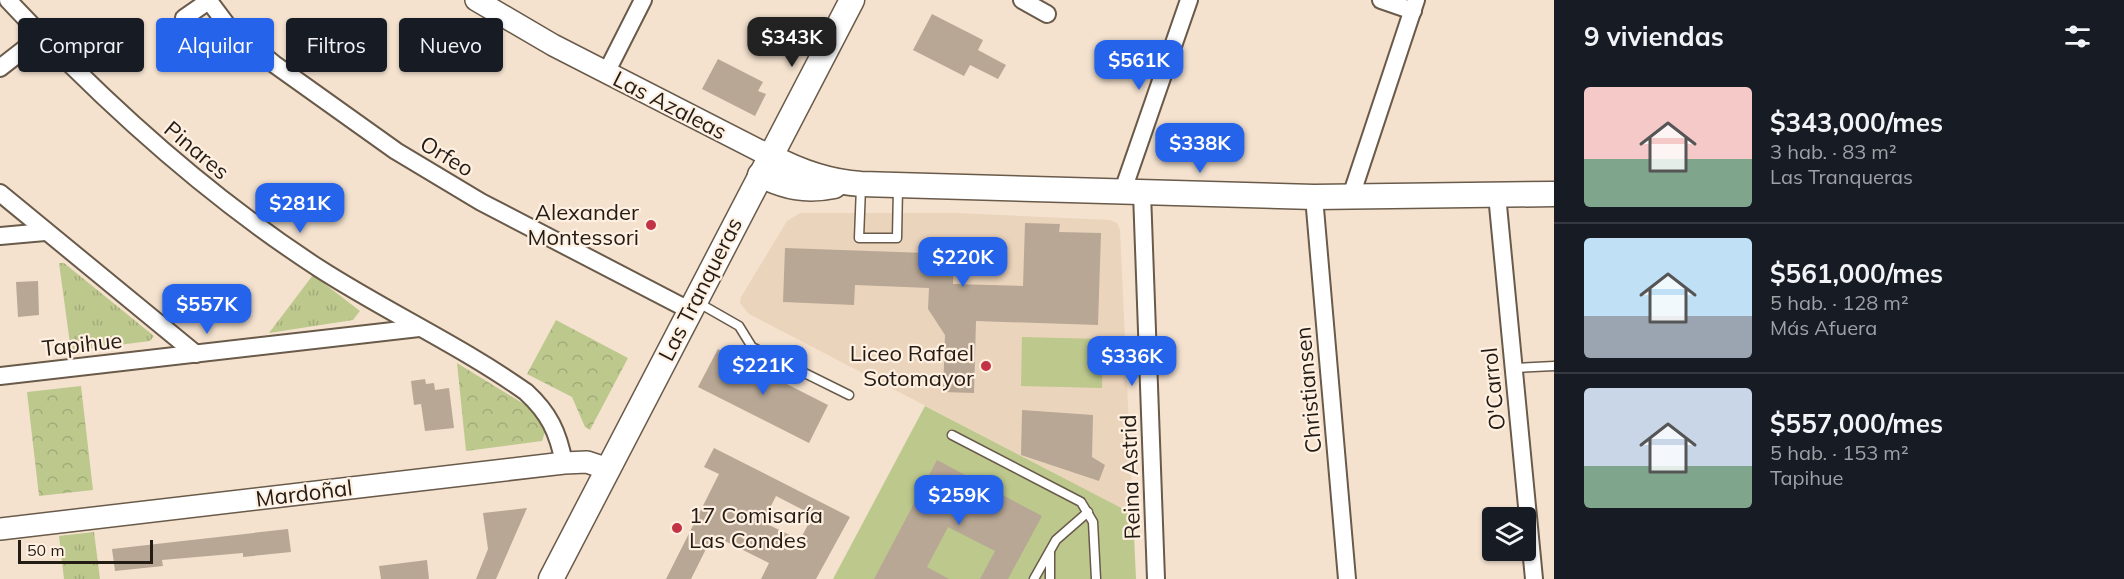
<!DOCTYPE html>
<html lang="es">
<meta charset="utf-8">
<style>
body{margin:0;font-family:Mulish,sans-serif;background:#242831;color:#f1f3f6;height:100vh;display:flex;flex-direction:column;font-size:22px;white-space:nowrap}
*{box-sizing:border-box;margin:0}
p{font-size:20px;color:#9ea1a6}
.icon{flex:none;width:33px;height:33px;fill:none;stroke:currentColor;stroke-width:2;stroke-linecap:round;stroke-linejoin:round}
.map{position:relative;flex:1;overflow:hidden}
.panel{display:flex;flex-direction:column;background:#171b24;width:570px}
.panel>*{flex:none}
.banner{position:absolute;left:18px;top:18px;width:570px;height:54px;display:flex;gap:12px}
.tools{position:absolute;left:1482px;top:507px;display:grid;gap:12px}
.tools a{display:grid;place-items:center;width:54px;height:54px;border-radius:6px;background:#171b24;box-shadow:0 2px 4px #0004;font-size:30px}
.scale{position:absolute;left:18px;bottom:15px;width:135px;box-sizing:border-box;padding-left:6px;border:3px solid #231c15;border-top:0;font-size:16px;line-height:21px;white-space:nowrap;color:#231c15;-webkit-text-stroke:4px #fff0e1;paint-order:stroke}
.price{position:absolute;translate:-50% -51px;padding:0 14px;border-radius:12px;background:#2563eb;color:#fff;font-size:20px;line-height:39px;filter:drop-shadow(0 2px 3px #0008)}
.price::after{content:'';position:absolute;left:50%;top:36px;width:18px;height:14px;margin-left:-9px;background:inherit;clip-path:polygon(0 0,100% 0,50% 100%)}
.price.on{background:#222;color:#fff}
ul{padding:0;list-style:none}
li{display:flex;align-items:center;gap:18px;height:150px;padding:0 30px}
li+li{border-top:2px solid #363941}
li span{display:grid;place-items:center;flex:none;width:168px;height:120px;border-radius:6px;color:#555}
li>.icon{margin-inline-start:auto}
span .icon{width:72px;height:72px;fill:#fffc;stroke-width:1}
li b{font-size:26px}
h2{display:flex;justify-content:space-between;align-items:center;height:72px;padding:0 30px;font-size:26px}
.chip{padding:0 21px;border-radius:6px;background:#171b24;box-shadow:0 2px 4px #0004;font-size:21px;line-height:54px}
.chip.on{background:#2563eb;color:#fff}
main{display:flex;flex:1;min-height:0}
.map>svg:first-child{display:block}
</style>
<main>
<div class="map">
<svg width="1554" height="579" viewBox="0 0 1554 579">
<defs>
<pattern id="grass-tufts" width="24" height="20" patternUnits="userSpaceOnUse" patternTransform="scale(1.5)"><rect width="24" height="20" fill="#bdc88d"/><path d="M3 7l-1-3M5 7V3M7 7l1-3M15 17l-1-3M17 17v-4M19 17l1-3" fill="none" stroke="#a2ab79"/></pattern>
<pattern id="park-crowns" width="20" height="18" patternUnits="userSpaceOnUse" patternTransform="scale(1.5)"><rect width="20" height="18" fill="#bdc88d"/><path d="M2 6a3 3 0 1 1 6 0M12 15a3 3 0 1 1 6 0" fill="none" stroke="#a2ab79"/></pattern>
</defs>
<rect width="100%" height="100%" fill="#f4e2cf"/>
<!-- built -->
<path fill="#ebd4bc" d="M800,213H957L1110,220L1117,223L1120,230L1133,514L749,314L740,303L741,297L787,221Z"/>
<!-- grass -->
<g fill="url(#grass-tufts)">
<path d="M59,263H64L154,336L150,341L71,351Z"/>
<path d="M313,275L360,311L353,320L269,333Z"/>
<path d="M94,532L100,579H64L59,536Z"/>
</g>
<!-- park -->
<g fill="url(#park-crowns)">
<path d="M556,320L628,358L590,430L585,427L572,397L527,374Z"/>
<path d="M457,363L537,412L545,432L542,441L466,451Z"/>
<path d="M81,386L93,490L39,496L27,392Z"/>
</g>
<!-- pitch -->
<g fill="#bdc88d">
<path d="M1022,337L1103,339L1102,388L1021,386Z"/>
<path d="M925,406L1133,514L1136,579H833Z"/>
</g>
<!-- building -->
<g fill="#b8a795" fill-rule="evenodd">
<path d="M932,14L983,40L978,50L1006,65L998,79L970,65L964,76L913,50Z"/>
<path d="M718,59L763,82L758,91L766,94L755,116L702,89Z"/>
<path d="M1025,223L1060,224L1059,232L1101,233L1098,325L976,321L974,393L943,392L945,335L928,309L929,288L855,285L854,305L783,302L785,248L954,254L953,284L1023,286Z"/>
<path d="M38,281L39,315L18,317L16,282Z"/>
<path d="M718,349L828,405L809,443L698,387Z"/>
<path d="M425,379L426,384L434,383L435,390L449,388L454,428L425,431L421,404L414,405L411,381Z"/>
<path d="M1022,410L1093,415L1092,457L1105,465L1099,481L1021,455Z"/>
<path d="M714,448L850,517L816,579H761L769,563L713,535L691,579H666L719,474L704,467ZM776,496L813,515L800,540L763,522Z"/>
<path d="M937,460L1042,516L1008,579H980L995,551L948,527L927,567L949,579H874Z"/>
<path d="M527,508L496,579H476L488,549L483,513Z"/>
<path d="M288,529L291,552L243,557V553L162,560L163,566L115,571L112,549Z"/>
<path d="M427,560L429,579H381L379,566Z"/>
</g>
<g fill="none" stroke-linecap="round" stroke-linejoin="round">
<!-- service casing -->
<g stroke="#695a4a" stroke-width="11">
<g id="service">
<path d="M861,187L859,238H897L898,187"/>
<path d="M697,302L739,326L752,347L849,395"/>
<path d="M1514,368L1554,366"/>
<path d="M952,435L1081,502L1093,522L1096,579"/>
<path d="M1050,552V579"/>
<path d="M1034,579L1056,540L1088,512"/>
</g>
</g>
<!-- minor casing -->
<g stroke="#695a4a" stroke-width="20">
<g id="minor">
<path d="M8,0C102,101 204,194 320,269C387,312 461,346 526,392C549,413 558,432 564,463"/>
<path d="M1022,0L1047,14"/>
<path d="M1381,0L1413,11"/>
<path d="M209,1L227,25L274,64L396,151L481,202L689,310"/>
<path d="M184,18L210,0"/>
<path d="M0,68L41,36"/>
<path d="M606,73L643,0"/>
<path d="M0,193L196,354"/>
<path d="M1122,193L1189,0"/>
<path d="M1142,193L1156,579"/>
<path d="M1497,195L1534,579"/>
<path d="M1351,196L1416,0"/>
<path d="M1314,197L1347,579"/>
<path d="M0,236L45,232"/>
<path d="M0,376L419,328"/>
</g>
</g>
<!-- tertiary casing -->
<g stroke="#695a4a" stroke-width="24">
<g id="tertiary">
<path d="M476,0L553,45L770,156"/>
<path d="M0,529L564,463L587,462L608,469"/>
</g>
</g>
<!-- secondary casing -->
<g stroke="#695a4a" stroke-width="27">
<g id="secondary">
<path d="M770,156C798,171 829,182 861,184L1314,197L1554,194"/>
<path d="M760,175C786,187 805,192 834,186"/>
<path d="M551,579L852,0"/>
</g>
</g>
<!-- service -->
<use href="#service" stroke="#fff" stroke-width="8"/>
<!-- minor -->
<use href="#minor" stroke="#fff" stroke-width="16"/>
<!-- tertiary -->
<use href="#tertiary" stroke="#fff" stroke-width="21"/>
<!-- secondary -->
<use href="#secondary" stroke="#fff" stroke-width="24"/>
</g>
<!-- markers -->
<g fill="#c33346" stroke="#fff0e1" stroke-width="2">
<circle cx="651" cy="225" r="6"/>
<circle cx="986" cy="366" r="6"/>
<circle cx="677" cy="528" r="6"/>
</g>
<g text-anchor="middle" stroke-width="4.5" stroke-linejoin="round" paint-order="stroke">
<!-- street labels -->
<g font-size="22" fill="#231c15" stroke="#fff0e1">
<text transform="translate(670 105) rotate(27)" y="8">Las Azaleas</text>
<text transform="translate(197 150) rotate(40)" y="8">Pinares</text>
<text transform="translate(447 156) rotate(31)" y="8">Orfeo</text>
<text transform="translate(700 289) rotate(-63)" y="8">Las Tranqueras</text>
<text transform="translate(82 344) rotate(-6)" y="8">Tapihue</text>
<text transform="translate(1493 389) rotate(-96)" y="8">O'Carrol</text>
<text transform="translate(1308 390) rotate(-95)" y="8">Christiansen</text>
<text transform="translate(1130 477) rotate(-92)" y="8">Reina Astrid</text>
<text transform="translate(304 493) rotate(-7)" y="8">Mardoñal</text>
</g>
<!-- poi labels -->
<g font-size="22" fill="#231c15" stroke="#fff0e1" text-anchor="end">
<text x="639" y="220">Alexander<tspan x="639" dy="25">Montessori</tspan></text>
<text x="974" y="361">Liceo Rafael<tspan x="974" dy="25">Sotomayor</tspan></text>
<text x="689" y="523" text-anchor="start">17 Comisaría<tspan x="689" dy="25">Las Condes</tspan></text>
</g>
</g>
</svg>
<div class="tools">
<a><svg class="icon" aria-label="layers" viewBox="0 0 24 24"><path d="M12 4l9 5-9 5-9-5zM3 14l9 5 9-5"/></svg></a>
</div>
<div class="scale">50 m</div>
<b class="price on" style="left:792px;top:68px">$343K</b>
<b class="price" style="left:1139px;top:91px">$561K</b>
<b class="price" style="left:1200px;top:174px">$338K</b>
<b class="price" style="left:300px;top:234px">$281K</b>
<b class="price" style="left:963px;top:288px">$220K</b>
<b class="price" style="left:207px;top:335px">$557K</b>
<b class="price" style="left:1132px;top:387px">$336K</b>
<b class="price" style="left:763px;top:396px">$221K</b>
<b class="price" style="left:959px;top:526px">$259K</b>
<div class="banner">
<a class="chip">Comprar</a>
<a class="chip on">Alquilar</a>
<a class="chip">Filtros</a>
<a class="chip">Nuevo</a>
</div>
</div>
<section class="panel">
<h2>9 viviendas<svg class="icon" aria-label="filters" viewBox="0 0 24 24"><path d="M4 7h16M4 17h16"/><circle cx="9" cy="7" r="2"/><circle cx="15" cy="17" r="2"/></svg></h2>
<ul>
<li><span style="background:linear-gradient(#f6c9c9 60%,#7fa58c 0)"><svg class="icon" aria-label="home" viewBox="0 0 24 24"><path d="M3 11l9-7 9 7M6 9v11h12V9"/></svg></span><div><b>$343,000/mes</b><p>3 hab. · 83 m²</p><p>Las Tranqueras</p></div></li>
<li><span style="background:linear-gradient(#bfe0f5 65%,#9aa5b1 0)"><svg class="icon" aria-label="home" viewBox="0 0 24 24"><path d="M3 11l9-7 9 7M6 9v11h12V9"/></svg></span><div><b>$561,000/mes</b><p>5 hab. · 128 m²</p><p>Más Afuera</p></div></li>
<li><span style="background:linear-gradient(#c9d6e8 65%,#7fa58c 0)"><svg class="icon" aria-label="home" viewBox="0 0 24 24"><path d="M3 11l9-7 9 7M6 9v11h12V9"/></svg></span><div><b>$557,000/mes</b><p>5 hab. · 153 m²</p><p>Tapihue</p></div></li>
</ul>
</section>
</main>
